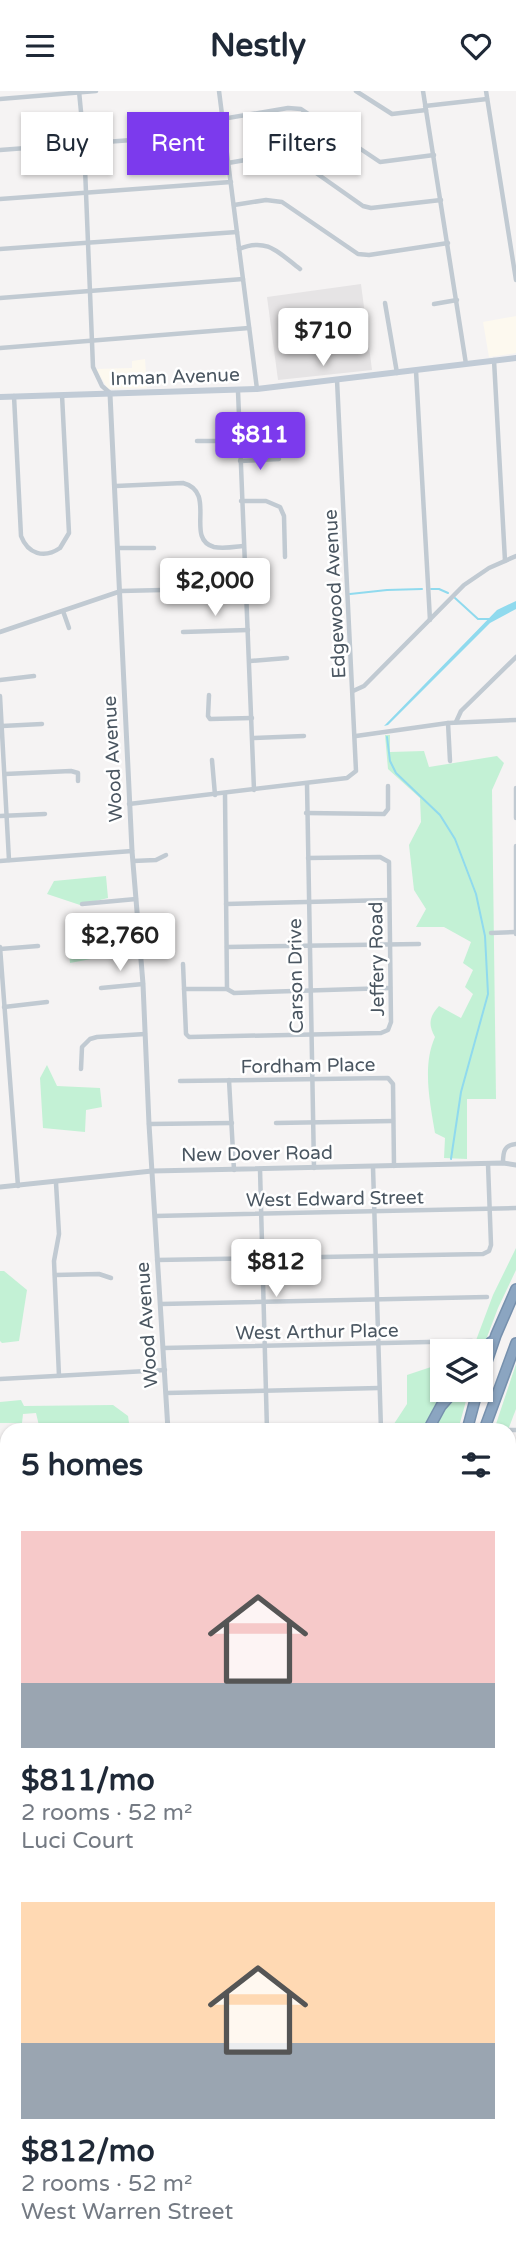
<!DOCTYPE html>
<meta charset="utf-8">
<style>
body{margin:0;font-family:"Varela Round",sans-serif;background:#f2f2f3;color:#1f2937;height:100vh;display:flex;flex-direction:column;font-size:26px;white-space:nowrap}
*{box-sizing:border-box;margin:0}
p{font-size:23px;color:#747a83}
.icon{flex:none;width:38px;height:38px;fill:none;stroke:currentColor;stroke-width:2;stroke-linecap:round;stroke-linejoin:round}
.map{position:relative;flex:1;overflow:hidden}
.panel{position:absolute;left:0px;top:1332px;width:516px;height:842px;display:flex;flex-direction:column;background:#fff;border-radius:21px 21px 0 0;box-shadow:0 2px 5px #0004}
.panel>*{flex:none}
.guide{position:absolute;left:21px;top:21px;width:474px;height:63px;display:flex;gap:14px}
.controls{position:absolute;left:430px;top:1248px;display:grid;gap:14px}
.controls a{display:grid;place-items:center;width:63px;height:63px;border-radius:0px;background:#fff;box-shadow:0 2px 5px #0004;font-size:35px}
.price{position:absolute;translate:-50% -60px;padding:0 16px;border-radius:7px;background:#fff;color:#222;font-size:23px;line-height:46px;filter:drop-shadow(0 2px 4px #0008)}
.price::after{content:'';position:absolute;left:50%;top:42px;width:21px;height:16px;margin-left:-10px;background:inherit;clip-path:polygon(0 0,100% 0,50% 100%)}
.price.current{background:#7c3aed;color:#fff}
ul{padding:0;list-style:none}
li{display:grid;align-content:center;gap:14px;height:371px;padding:0 21px}
li span{display:grid;place-items:center;height:217px;border-radius:0px;color:#555}
li>.icon{margin-inline-start:auto}
span .icon{width:126px;height:126px;fill:#fffc;stroke-width:1}
li b{font-size:30px}
h2{display:flex;justify-content:space-between;align-items:center;height:84px;padding:0 21px;font-size:30px}
.tag{padding:0 24px;border-radius:0px;background:#fff;box-shadow:0 2px 5px #0004;font-size:24px;line-height:63px}
.tag.current{background:#7c3aed;color:#fff}
header{display:flex;justify-content:space-between;align-items:center;height:91px;padding:0 21px;background:#fff;font-size:32px;font-weight:700}
.map>svg:first-child{display:block}
</style>
<header><svg class="icon" aria-label="menu" viewBox="0 0 24 24"><path d="M4 6h16M4 12h16M4 18h16"/></svg>Nestly<svg class="icon" aria-label="heart" viewBox="0 0 24 24"><path d="M12 20l-8-8c-3-5 5-10 8-4 3-6 11-1 8 4z"/></svg></header>
<div class="map">
<svg width="516" height="2173" viewBox="0 0 516 2173">
<rect width="100%" height="100%" fill="#f5f3f3"/>
<!-- commercial -->
<g fill="#fdf9ef">
<path d="M516,225V262L489,266L483,231Z"/>
<path d="M145,268L147,297L108,298L96,278L132,277V270Z"/>
<path d="M0,1909H7V2090L0,2094Z"/>
</g>
<!-- education -->
<path fill="#e6e4e5" d="M361,193L372,279L278,289L267,206Z"/>
<!-- green -->
<g fill="#c3f1d5">
<path d="M385,644H390V661L424,660L429,676L497,665L504,672L492,699L496,1008H467V1068L444,1067L445,1047L435,1042C430,1012 422,975 435,946C428,933 429,926 439,915L461,927L473,903L465,896L473,879L463,872L471,851L444,836H416L426,818L414,799L409,754L421,731L420,707L388,678Z"/>
<path d="M106,785L108,807L80,814L47,803L54,790Z"/>
<path d="M89,837L91,868L70,872L67,839Z"/>
<path d="M47,974L57,995L100,997L102,1016L86,1019L85,1041L43,1037L40,987Z"/>
<path d="M516,1157V1179L498,1217L481,1262V1260H472L493,1204Z"/>
<path d="M0,1180H4L27,1199L19,1250L2,1252L0,1250Z"/>
<path d="M443,1272V1298L469,1299L458,1339H390L407,1313V1284Z"/>
<path d="M516,1273V1318L508,1339H494Z"/>
<path d="M21,1309L24,1315L113,1314L128,1325L130,1339L78,1336L69,1339H40L36,1322L23,1323L22,1332H0V1311Z"/>
<path d="M0,1755L7,1756V1796L4,1805H0Z"/>
<path d="M7,2131V2166L33,2167L29,2173H0V2136Z"/>
</g>
<!-- water -->
<path fill="#90daee" d="M516,510V518L490,532L388,634L384,635L497,519Z"/>
<g fill="none" stroke-linecap="round" stroke-linejoin="round">
<!-- stream -->
<g stroke="#90daee" stroke-width="2">
<path d="M431,498H439L448,502"/>
<path d="M350,503L387,499L422,498"/>
<path d="M455,507L478,528H490"/>
<path d="M387,646L390,670L396,682L440,724L455,748L476,803L485,845L488,903L461,1001L451,1068"/>
<path d="M0,2157L7,2148"/>
<path d="M200,2173L202,2166"/>
</g>
<!-- motorway casing -->
<g stroke="#7690ad" stroke-width="12">
<g id="motorway">
<path d="M481,1264L491,1251"/>
<path d="M481,1288L496,1244L516,1198"/>
<path d="M428,1339L441,1315L456,1298"/>
<path d="M467,1339L478,1298"/>
<path d="M484,1339L516,1252"/>
<path d="M509,1854L516,1872"/>
<path d="M509,1876L516,1894"/>
<path d="M509,1910L516,1926"/>
<path d="M515,1924L513,1933L516,1941"/>
<path d="M516,2013L511,2025L516,2039"/>
<path d="M509,2014L516,1999"/>
</g>
</g>
<!-- minor -->
<g stroke="#c1cad2" stroke-width="4.5">
<path d="M79,0L84,52L93,276L102,295L110,302"/>
<path d="M219,0L257,298"/>
<path d="M356,0L392,23L426,19"/>
<path d="M423,0L466,273"/>
<path d="M486,0L516,189"/>
<path d="M0,8L96,0"/>
<path d="M425,15L487,8"/>
<path d="M222,28L288,17L301,18L380,71L434,64"/>
<path d="M0,59L224,42"/>
<path d="M228,72L280,63L292,65L363,115L371,117L441,109"/>
<path d="M0,108L231,91"/>
<path d="M234,114L266,109L282,111L358,163L369,164L448,152"/>
<path d="M0,158L237,141"/>
<path d="M239,158C267,146 279,162 300,178"/>
<path d="M0,207L243,188"/>
<path d="M385,212L397,282"/>
<path d="M434,213L457,209"/>
<path d="M0,257L249,237"/>
<path d="M494,269L505,470"/>
<path d="M416,280L430,529"/>
<path d="M238,300L254,699"/>
<path d="M14,305L21,445C28,463 44,468 60,457L69,442L62,304"/>
<path d="M197,350H240"/>
<path d="M240,370L279,368"/>
<path d="M116,395L183,392C218,401 184,448 214,456C223,458 234,456 243,455"/>
<path d="M241,410H266L280,416L284,425L285,466"/>
<path d="M119,457H154"/>
<path d="M63,520L69,537"/>
<path d="M0,541L121,500L246,497"/>
<path d="M183,541L248,539"/>
<path d="M250,570L287,567"/>
<path d="M0,589L34,585"/>
<path d="M353,600L364,595L464,494L489,477L516,465"/>
<path d="M209,604L208,625L210,628L252,627"/>
<path d="M0,605L9,769"/>
<path d="M456,631L461,620L516,566"/>
<path d="M448,632L450,670"/>
<path d="M2,635L42,633"/>
<path d="M356,645L448,632L516,629"/>
<path d="M253,647L304,645"/>
<path d="M212,669L215,704"/>
<path d="M5,683L71,680L78,682V690"/>
<path d="M307,693L314,1077"/>
<path d="M516,697V727"/>
<path d="M225,703L227,898"/>
<path d="M129,713L347,687L356,680L337,289"/>
<path d="M306,722L384,723L388,718V695"/>
<path d="M0,725L45,723"/>
<path d="M516,755V843"/>
<path d="M0,770L132,760"/>
<path d="M133,770L156,769L166,764"/>
<path d="M82,813L136,808"/>
<path d="M226,813L389,809"/>
<path d="M491,842L516,841"/>
<path d="M0,856L18,1095"/>
<path d="M227,856L419,853"/>
<path d="M0,858L38,855"/>
<path d="M183,873L186,943L189,946L381,942L388,939L391,931L389,771L380,766L308,767"/>
<path d="M101,897L143,893"/>
<path d="M184,898H227L234,902L390,897"/>
<path d="M4,916L47,911"/>
<path d="M81,978L82,956L90,948L97,946L145,943"/>
<path d="M229,989L234,1079"/>
<path d="M180,990L388,987L393,993L394,1075"/>
<path d="M276,1032L393,1030"/>
<path d="M149,1033L232,1032"/>
<path d="M503,1072C503,1061 504,1054 516,1053"/>
<path d="M373,1076L381,1339"/>
<path d="M260,1078L267,1339"/>
<path d="M56,1092L59,1143L54,1170L59,1285"/>
<path d="M155,1125L516,1117"/>
<path d="M157,1169L483,1163L489,1160L491,1154L488,1073"/>
<path d="M55,1184L99,1183L111,1187"/>
<path d="M161,1213L487,1206"/>
<path d="M163,1257L472,1250"/>
<path d="M0,1288L165,1279"/>
<path d="M166,1302L379,1297"/>
<path d="M509,1339H516"/>
<path d="M509,1385L516,1384"/>
<path d="M0,1397L7,1393"/>
<path d="M509,1427H516"/>
<path d="M509,1474H516"/>
<path d="M509,1521L516,1520"/>
<path d="M509,1566H516"/>
<path d="M509,1612L516,1611"/>
<path d="M0,1613H7"/>
<path d="M509,1655L516,1654"/>
<path d="M509,1700L516,1699"/>
<path d="M509,1744L516,1743"/>
<path d="M509,1788L516,1787"/>
<path d="M509,2090L516,2098"/>
<path d="M509,2122L516,2116"/>
<path d="M0,2130L7,2125"/>
<path d="M48,2166L58,2173"/>
<path d="M325,2166V2173"/>
<path d="M98,2173L102,2166"/>
<path d="M174,2173L178,2166"/>
</g>
<!-- tertiary -->
<g stroke="#c1cad2" stroke-width="5">
<path d="M110,303L132,760L143,893L149,1033L168,1339"/>
<path d="M0,1096L152,1080L503,1072L516,1074"/>
<path d="M472,2166L478,2173"/>
</g>
<!-- secondary -->
<g stroke="#c1cbd6" stroke-width="6">
<path d="M0,306L257,298L516,267"/>
<path d="M0,1909H7"/>
<path d="M246,2166L248,2173"/>
</g>
<!-- motorway -->
<use href="#motorway" stroke="#8ba5c1" stroke-width="9"/>
<!-- tertiary-bridge -->
<path stroke="#c1cad2" stroke-width="5" d="M509,1878L516,1877"/>
</g>
<g text-anchor="middle" stroke-width="5" stroke-linejoin="round" paint-order="stroke">
<!-- street labels -->
<g font-size="19" fill="#4a5661" stroke="#fff">
<text transform="translate(175 285) rotate(-2)" y="7">Inman Avenue</text>
<text transform="translate(334 503) rotate(-93)" y="7">Edgewood Avenue</text>
<text transform="translate(112 668) rotate(-93)" y="7">Wood Avenue</text>
<text transform="translate(376 868) rotate(-91)" y="7">Jeffery Road</text>
<text transform="translate(295 885) rotate(-91)" y="7">Carson Drive</text>
<text transform="translate(308 974) rotate(-1)" y="7">Fordham Place</text>
<text transform="translate(257 1062) rotate(-1)" y="7">New Dover Road</text>
<text transform="translate(335 1107) rotate(-1)" y="7">West Edward Street</text>
<text transform="translate(146 1234) rotate(-94)" y="7">Wood Avenue</text>
<text transform="translate(317 1240) rotate(-1)" y="7">West Arthur Place</text>
</g>
</g>
</svg>
<div class="controls">
<a><svg class="icon" aria-label="layers" viewBox="0 0 24 24"><path d="M12 4l9 5-9 5-9-5zM3 14l9 5 9-5"/></svg></a>
</div>
<b class="price" style="left:323px;top:277px">$710</b>
<b class="price current" style="left:260px;top:381px">$811</b>
<b class="price" style="left:215px;top:527px">$2,000</b>
<b class="price" style="left:120px;top:882px">$2,760</b>
<b class="price" style="left:276px;top:1208px">$812</b>
<div class="guide">
<a class="tag">Buy</a>
<a class="tag current">Rent</a>
<a class="tag">Filters</a>
</div>
<section class="panel">
<h2>5 homes<svg class="icon" aria-label="filters" viewBox="0 0 24 24"><path d="M4 7h16M4 17h16"/><circle cx="9" cy="7" r="2"/><circle cx="15" cy="17" r="2"/></svg></h2>
<ul>
<li><span style="background:linear-gradient(#f6c9c9 70%,#9aa5b1 0)"><svg class="icon" aria-label="home" viewBox="0 0 24 24"><path d="M3 11l9-7 9 7M6 9v11h12V9"/></svg></span><div><b>$811/mo</b><p>2 rooms · 52 m²</p><p>Luci Court</p></div></li>
<li><span style="background:linear-gradient(#ffd9b3 65%,#9aa5b1 0)"><svg class="icon" aria-label="home" viewBox="0 0 24 24"><path d="M3 11l9-7 9 7M6 9v11h12V9"/></svg></span><div><b>$812/mo</b><p>2 rooms · 52 m²</p><p>West Warren Street</p></div></li>
</ul>
</section>
</div>
